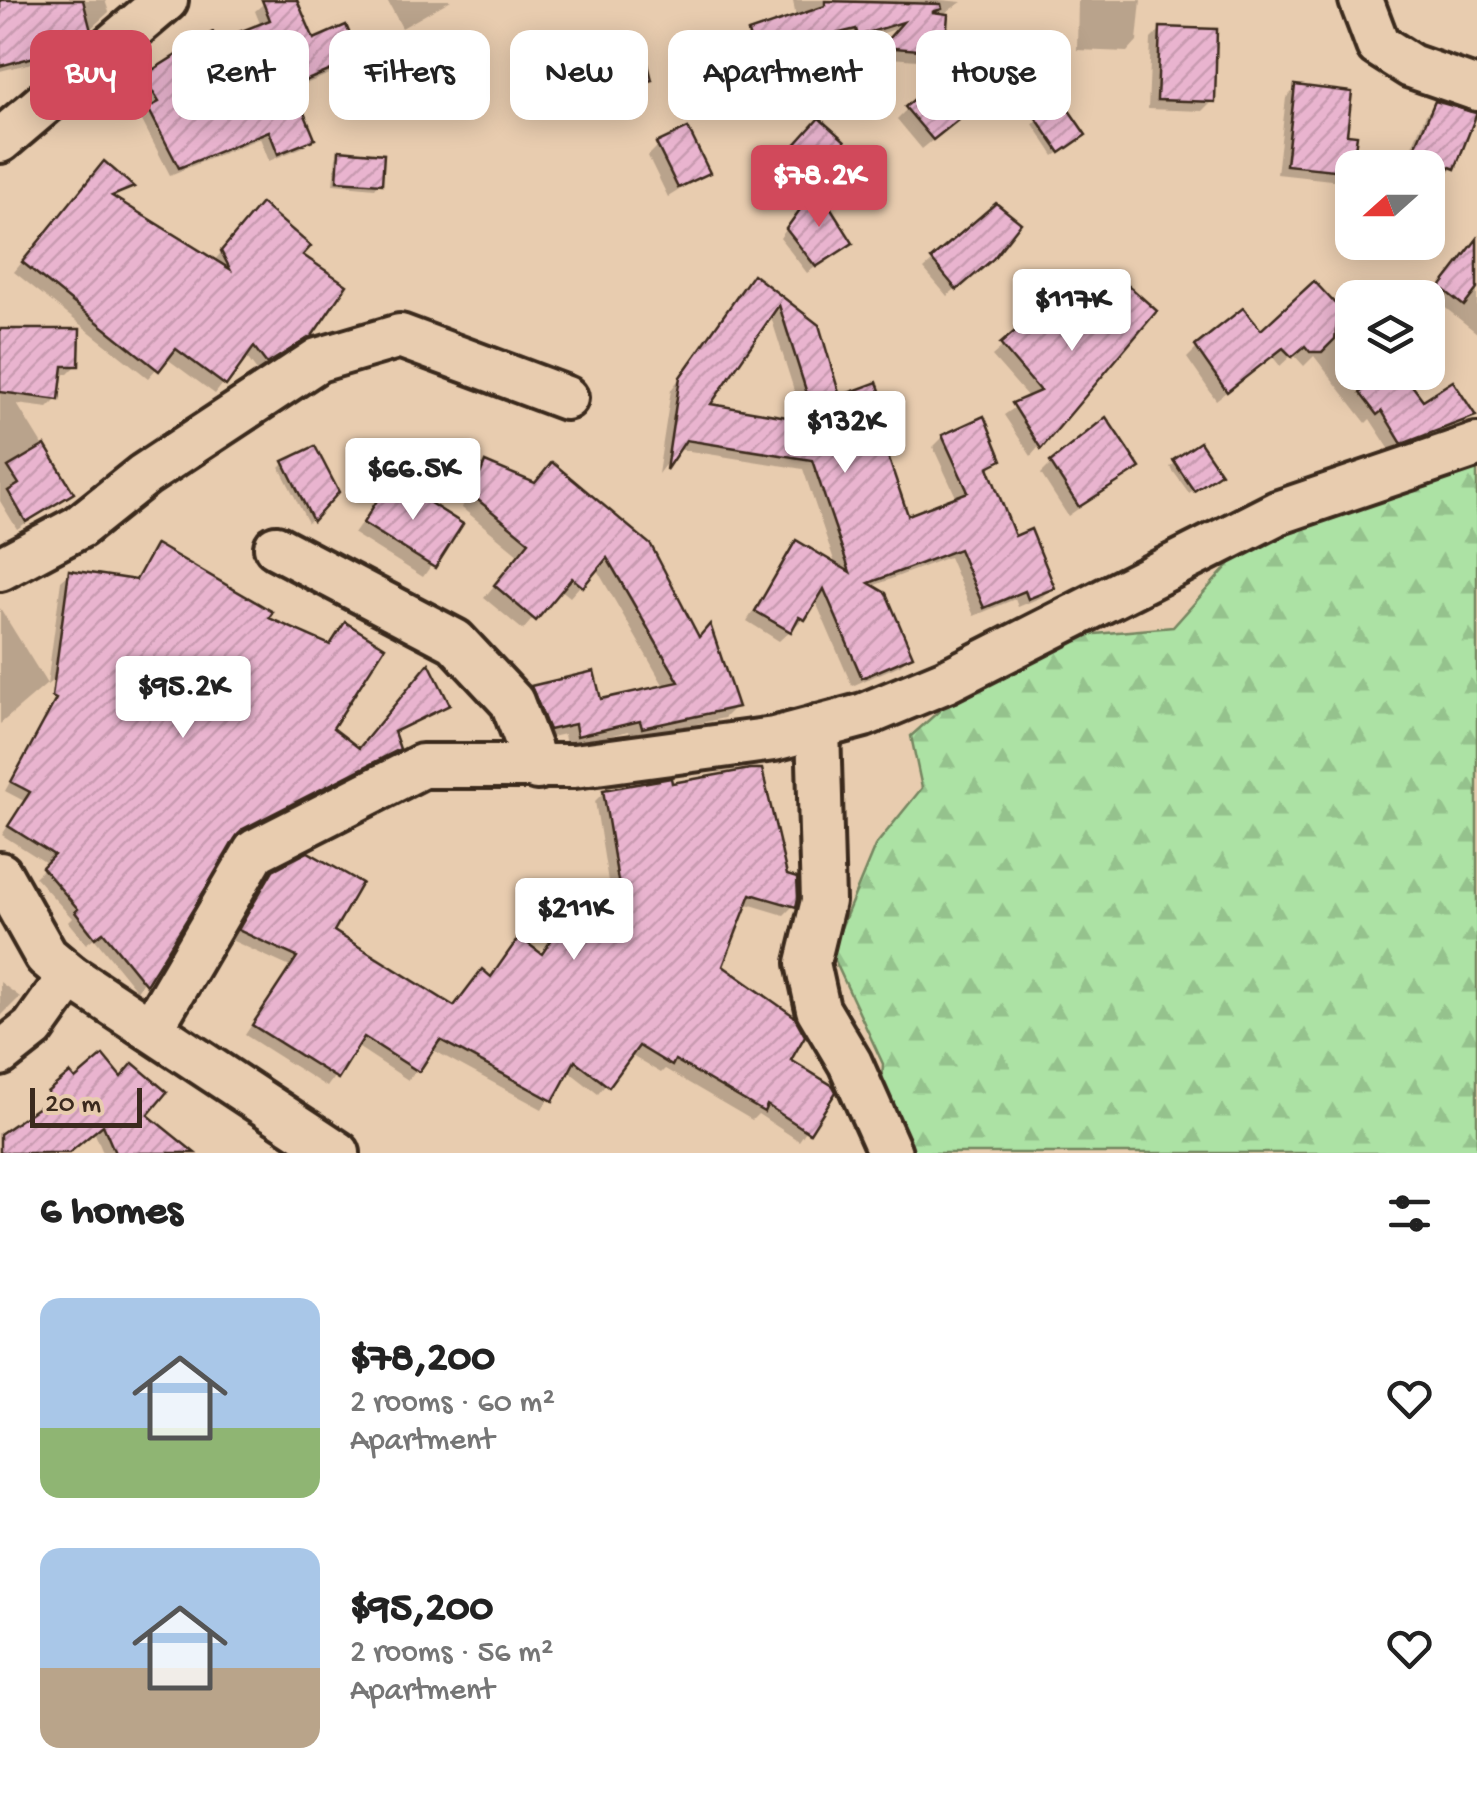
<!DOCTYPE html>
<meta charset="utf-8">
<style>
body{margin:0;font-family:"Gochi Hand",sans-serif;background:#f2f2f2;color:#222;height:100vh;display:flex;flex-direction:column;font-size:38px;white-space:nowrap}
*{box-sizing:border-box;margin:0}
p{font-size:32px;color:#767676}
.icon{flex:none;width:55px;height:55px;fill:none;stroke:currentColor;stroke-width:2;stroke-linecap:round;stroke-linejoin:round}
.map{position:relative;height:1153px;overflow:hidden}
.drawer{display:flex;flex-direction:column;background:#fff;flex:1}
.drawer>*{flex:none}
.top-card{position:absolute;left:30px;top:30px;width:1418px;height:90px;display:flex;gap:20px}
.needle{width:65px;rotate:249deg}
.fabs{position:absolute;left:1335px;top:150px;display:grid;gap:20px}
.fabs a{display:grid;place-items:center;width:110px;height:110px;border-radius:20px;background:#fff;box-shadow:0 5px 25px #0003;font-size:50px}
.scale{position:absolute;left:30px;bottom:25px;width:112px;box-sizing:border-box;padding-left:10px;border:5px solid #3b2a1e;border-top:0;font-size:28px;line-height:35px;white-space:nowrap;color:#3b2a1e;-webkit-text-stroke:8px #e8ccaf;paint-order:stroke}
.price{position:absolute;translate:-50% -85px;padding:0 22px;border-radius:10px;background:#fff;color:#222;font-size:32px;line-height:65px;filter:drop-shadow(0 2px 5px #0008)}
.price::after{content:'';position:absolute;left:50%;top:60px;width:30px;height:22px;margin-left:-15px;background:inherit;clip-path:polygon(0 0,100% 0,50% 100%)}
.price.selected{background:#d1495b;color:#fff}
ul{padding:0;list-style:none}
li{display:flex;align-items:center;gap:30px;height:250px;padding:0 40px}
li span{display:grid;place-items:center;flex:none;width:280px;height:200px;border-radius:20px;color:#555}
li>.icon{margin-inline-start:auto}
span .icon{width:120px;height:120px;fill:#fffc;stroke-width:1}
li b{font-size:42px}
h2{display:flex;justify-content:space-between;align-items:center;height:120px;padding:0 40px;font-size:42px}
.chip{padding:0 35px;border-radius:20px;background:#fff;box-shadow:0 5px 25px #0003;font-size:35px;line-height:90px}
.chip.selected{background:#d1495b;color:#fff}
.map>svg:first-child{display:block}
</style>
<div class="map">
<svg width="1477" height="1153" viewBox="0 0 1477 1153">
<defs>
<pattern id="forest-firs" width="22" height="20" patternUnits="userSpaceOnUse" patternTransform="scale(2.5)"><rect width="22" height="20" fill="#ace2a4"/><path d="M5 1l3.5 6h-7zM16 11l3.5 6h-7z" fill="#95c28d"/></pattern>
<pattern id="building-hatch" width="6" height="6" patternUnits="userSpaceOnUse" patternTransform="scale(2.5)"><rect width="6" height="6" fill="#e9b4cf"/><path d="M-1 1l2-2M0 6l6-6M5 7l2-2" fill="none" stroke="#c99bb1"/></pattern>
</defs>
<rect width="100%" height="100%" fill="#e8ccaf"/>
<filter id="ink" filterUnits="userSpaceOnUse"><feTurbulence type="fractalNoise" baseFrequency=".01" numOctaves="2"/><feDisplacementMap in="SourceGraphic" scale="20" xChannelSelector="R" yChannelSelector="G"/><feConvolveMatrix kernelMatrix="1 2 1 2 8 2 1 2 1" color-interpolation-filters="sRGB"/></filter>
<g filter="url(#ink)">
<!-- forest -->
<path fill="url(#forest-firs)" stroke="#748661" stroke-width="2.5" d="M1477,463V1153H901L880,1116L883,1064L831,952L875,846L922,788L911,736L995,661L1062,637L1173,627L1242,550L1379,486Z"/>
<!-- shadow -->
<g fill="#0003" fill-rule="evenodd">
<path d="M0,0H105L109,12L60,56L0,71Z"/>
<path d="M268,0H295L313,42L357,58L348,66L292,90L312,139L303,147L269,161L260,138L170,175L141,119L150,109L136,87L215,44L261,26L255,11Z"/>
<path d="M387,0H451L402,28Z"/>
<path d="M793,0H941L962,2L946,12L943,51L933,61L874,57L899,28L848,44L846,38L744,63L739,44L749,34L796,19Z"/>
<path d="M1078,0H1141L1137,41L1127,52L1077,50Z"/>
<path d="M1161,29L1212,101L1202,111L1148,109L1151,39Z"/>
<path d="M601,62L650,79L603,94L596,66Z"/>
<path d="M1296,88L1345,136L1351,171L1340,181L1277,174L1286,98Z"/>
<path d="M1436,104L1453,168L1443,178L1428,168L1405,162L1426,114Z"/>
<path d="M907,109L950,126L922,149L897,119Z"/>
<path d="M1037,119L1078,139L1054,156L1033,124Z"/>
<path d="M819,121L841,142L813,173L791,153Z"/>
<path d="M658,146L707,173L668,197L648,156Z"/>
<path d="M340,153L379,183L375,188L333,184L336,157Z"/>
<path d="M95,174L130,187L112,199L214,261L252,216L299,255L310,334L257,371L245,355L215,394L166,358L148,378L14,272Z"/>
<path d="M810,197L850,243L807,273L780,238Z"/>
<path d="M996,206L981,267L947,296L924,269Z"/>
<path d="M1477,244V333L1433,298Z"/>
<path d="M753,277L817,326L839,399L887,419L876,430L906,518L957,499L933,447L943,437L982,420L999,460L987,471L1013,539L1052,587L1042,597L1018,607L1015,599L974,616L949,557L870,587L910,656L900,665L852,686L815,600L803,619L779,641L747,621L797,543L836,566L803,469L677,449L658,474L671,390ZM770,314L804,422L707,406Z"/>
<path d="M1056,299L1077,324L1154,311L1031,456L1004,415L1029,398L992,356Z"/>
<path d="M1340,322L1352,336V372H1399L1423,403L1472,415L1462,425L1392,453L1370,419L1366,423L1314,356L1304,366L1293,354L1280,366L1272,356L1216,400L1187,358L1197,348L1260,333L1334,328Z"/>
<path d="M0,332L77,365L68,374H60L57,399L48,408L17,404L71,492L17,529L0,501Z"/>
<path d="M1199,446L1213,477L1189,493L1170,467Z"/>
<path d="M285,463L336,491L308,523L280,468Z"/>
<path d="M1051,464L1136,468L1068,516L1041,474Z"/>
<path d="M486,465L534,486L541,477L735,707L724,718L631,738L629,731L566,746L564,734L538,740L521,699L532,688L599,702L665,688L596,568L570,597L559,588L523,630L484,598L519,555L462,508L474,476Z"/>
<path d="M391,481L460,525L423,577L354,534Z"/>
<path d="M157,547L265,620L328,647L346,624L330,729L359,750L447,704L392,735L397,749L389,757L237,834L137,991L94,938L86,944L68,922L72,918L35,877L48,864L2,835L24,801L5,791L75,663L47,685L61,581L70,573L133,582Z"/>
<path d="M0,608L47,684L0,724Z"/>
<path d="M760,771L793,906L784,915L744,903L720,967L787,1061L832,1093L799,1141L758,1114L752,1120L665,1069L661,1073L630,1055L598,1094L567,1070L542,1109L433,1050L408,1080L356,1046L327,1087L245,1035L290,967L231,940L274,872L331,932L453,1008L490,979L540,955L588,889L612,906L595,801L604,792Z"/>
<path d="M0,982L20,997L0,1017Z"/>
<path d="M49,1094L144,1116L191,1153H103L94,1131L67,1153H0V1137L45,1108L41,1102Z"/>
</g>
<!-- building -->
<g fill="url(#building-hatch)" stroke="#3b2a1e" stroke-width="2.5" fill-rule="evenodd">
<path d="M0,0H83L91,31L72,47L0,66Z"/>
<path d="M262,0H297L314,39L346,25L360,58L293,86L315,139L278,154L269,131L179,168L148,108L159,102L143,76L213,32L216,41L270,20Z"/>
<path d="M825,1L941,4L942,9L932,12L948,14L945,52L881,47L903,22L858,36L856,29L754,54L748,32L825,6Z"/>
<path d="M1160,27L1217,29L1215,102L1157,100Z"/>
<path d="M644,48L652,80L607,91L599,60Z"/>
<path d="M935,82L963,116L933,140L905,107Z"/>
<path d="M1295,85L1352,92L1347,134L1357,135L1352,172L1286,165Z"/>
<path d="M1062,100L1086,135L1060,153L1036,118Z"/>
<path d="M1435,101L1477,113L1455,169L1413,152Z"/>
<path d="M819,118L845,141L819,170L793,147Z"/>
<path d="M688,128L710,173L678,188L656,143Z"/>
<path d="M339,150L384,154L382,184L337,181Z"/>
<path d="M104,161L134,187L112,196L230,269L221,251L261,203L311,246L303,255L347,285L312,336L267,364L254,347L226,386L176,349L159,371L22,262Z"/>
<path d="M817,186L853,243L816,267L786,229Z"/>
<path d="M996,203L1021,223L993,259L957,290L931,259Z"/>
<path d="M1477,239V289L1464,306L1440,287Z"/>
<path d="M753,274L819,325L840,396L877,382L890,419L877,424L908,515L968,492L942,435L984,416L1002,460L988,467L1015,536L1031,529L1055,588L1028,599L1025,591L984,608L959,549L869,583L886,593L913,656L862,678L824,589L805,620L799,617L791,632L755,611L796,540L850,572L812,460L686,440L666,470L680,377ZM779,305L816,422L711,404Z"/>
<path d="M1121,279L1157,311L1041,449L1012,403L1040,391L1000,344L1056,296L1077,320Z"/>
<path d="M1314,281L1339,308L1335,339L1322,352H1310L1305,346L1292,357L1283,348L1227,392L1195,346L1243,308L1261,330Z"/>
<path d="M0,329H80L79,366H63L59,400L0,392Z"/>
<path d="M1376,372H1402L1423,400L1453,381L1476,416L1402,444L1382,411L1377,415L1360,393Z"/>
<path d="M1106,417L1140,468L1079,507L1050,462Z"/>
<path d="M1200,442L1221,473L1194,491L1173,460Z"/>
<path d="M45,445L74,493L26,522L8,491L19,484L8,467Z"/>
<path d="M315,446L339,492L313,521L283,461Z"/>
<path d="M485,462L535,483L552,462L651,545L699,637L710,624L738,707L642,728L640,721L577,736L575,724L549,730L531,686L594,671L601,699L679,682L607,558L583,587L572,578L536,621L494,585L529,542L472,495Z"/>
<path d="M391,478L463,524L435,568L363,523Z"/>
<path d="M156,544L273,612L269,618L330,645L345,622L385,647L333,728L359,748L429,663L450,705L394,732L400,749L243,829L146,985L103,932L95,938L75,912L78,909L42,867L54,855L8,826L30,792L11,782L56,699L52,697L69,570L136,580Z"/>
<path d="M750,769H762L787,875L797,878L798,898L796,907L751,894L723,966L794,1016L805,1036L791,1060L833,1086L836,1092L810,1133L767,1105L764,1112L675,1060L672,1066L639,1046L609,1087L575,1061L553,1101L440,1040L419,1072L364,1037L338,1079L252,1025L297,957L238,930L273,870L308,852L362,883L334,931L454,1006L482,969L491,977L519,937L542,954L587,886L623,911L603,790L671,778L672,783Z"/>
<path d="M103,1055L121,1077L133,1063L167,1092L148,1115L195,1153H115L103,1125L69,1153H0V1134L52,1098L47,1092L70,1073L75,1079Z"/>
</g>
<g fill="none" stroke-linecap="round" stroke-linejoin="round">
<!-- minor casing -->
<g stroke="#3b2a1e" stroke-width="50">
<g id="minor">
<path d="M1361,0L1378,45L1411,66L1477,89"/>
<path d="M0,141L166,0"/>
<path d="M276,547L455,641L512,702L537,768"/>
<path d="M0,569L79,527L144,475L318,360L400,336L566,398"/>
<path d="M818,727L823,901L808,963L818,1009L850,1063L890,1153"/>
<path d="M0,874L46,956L70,976L338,1153"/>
<path d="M151,1029L255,851L422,766H574L774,739L864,715L946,681L1277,513L1477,445"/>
<path d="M0,1054L33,1028L70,976"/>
</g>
</g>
<!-- minor -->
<use href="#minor" stroke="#e8ccaf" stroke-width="42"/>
</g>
</g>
</svg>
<div class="fabs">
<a><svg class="needle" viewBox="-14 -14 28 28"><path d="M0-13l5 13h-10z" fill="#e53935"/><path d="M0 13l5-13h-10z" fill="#767676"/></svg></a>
<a><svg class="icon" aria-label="layers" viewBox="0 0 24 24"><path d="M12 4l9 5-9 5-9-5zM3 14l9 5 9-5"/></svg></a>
</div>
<div class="scale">20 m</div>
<b class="price selected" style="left:819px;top:230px">$78.2K</b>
<b class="price" style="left:1072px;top:354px">$117K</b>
<b class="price" style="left:845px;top:476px">$132K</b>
<b class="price" style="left:413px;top:523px">$66.5K</b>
<b class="price" style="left:183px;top:741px">$95.2K</b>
<b class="price" style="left:574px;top:963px">$211K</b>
<div class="top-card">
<a class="chip selected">Buy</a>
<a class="chip">Rent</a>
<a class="chip">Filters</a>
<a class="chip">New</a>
<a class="chip">Apartment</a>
<a class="chip">House</a>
</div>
</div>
<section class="drawer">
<h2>6 homes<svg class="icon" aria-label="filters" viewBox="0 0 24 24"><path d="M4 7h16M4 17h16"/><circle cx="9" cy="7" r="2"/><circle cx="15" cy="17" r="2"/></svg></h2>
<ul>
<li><span style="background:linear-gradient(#a9c7e8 65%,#8fb573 0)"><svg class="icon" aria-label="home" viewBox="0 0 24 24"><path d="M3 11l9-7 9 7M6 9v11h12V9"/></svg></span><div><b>$78,200</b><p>2 rooms · 60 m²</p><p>Apartment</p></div><svg class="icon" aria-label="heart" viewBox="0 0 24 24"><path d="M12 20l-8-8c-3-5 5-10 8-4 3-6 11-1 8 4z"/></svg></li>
<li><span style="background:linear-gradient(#a9c7e8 60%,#b9a48a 0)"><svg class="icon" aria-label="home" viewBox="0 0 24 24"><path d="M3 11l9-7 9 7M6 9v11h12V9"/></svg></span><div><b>$95,200</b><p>2 rooms · 56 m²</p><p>Apartment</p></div><svg class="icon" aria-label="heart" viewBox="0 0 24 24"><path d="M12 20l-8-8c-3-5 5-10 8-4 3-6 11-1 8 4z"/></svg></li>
</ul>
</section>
